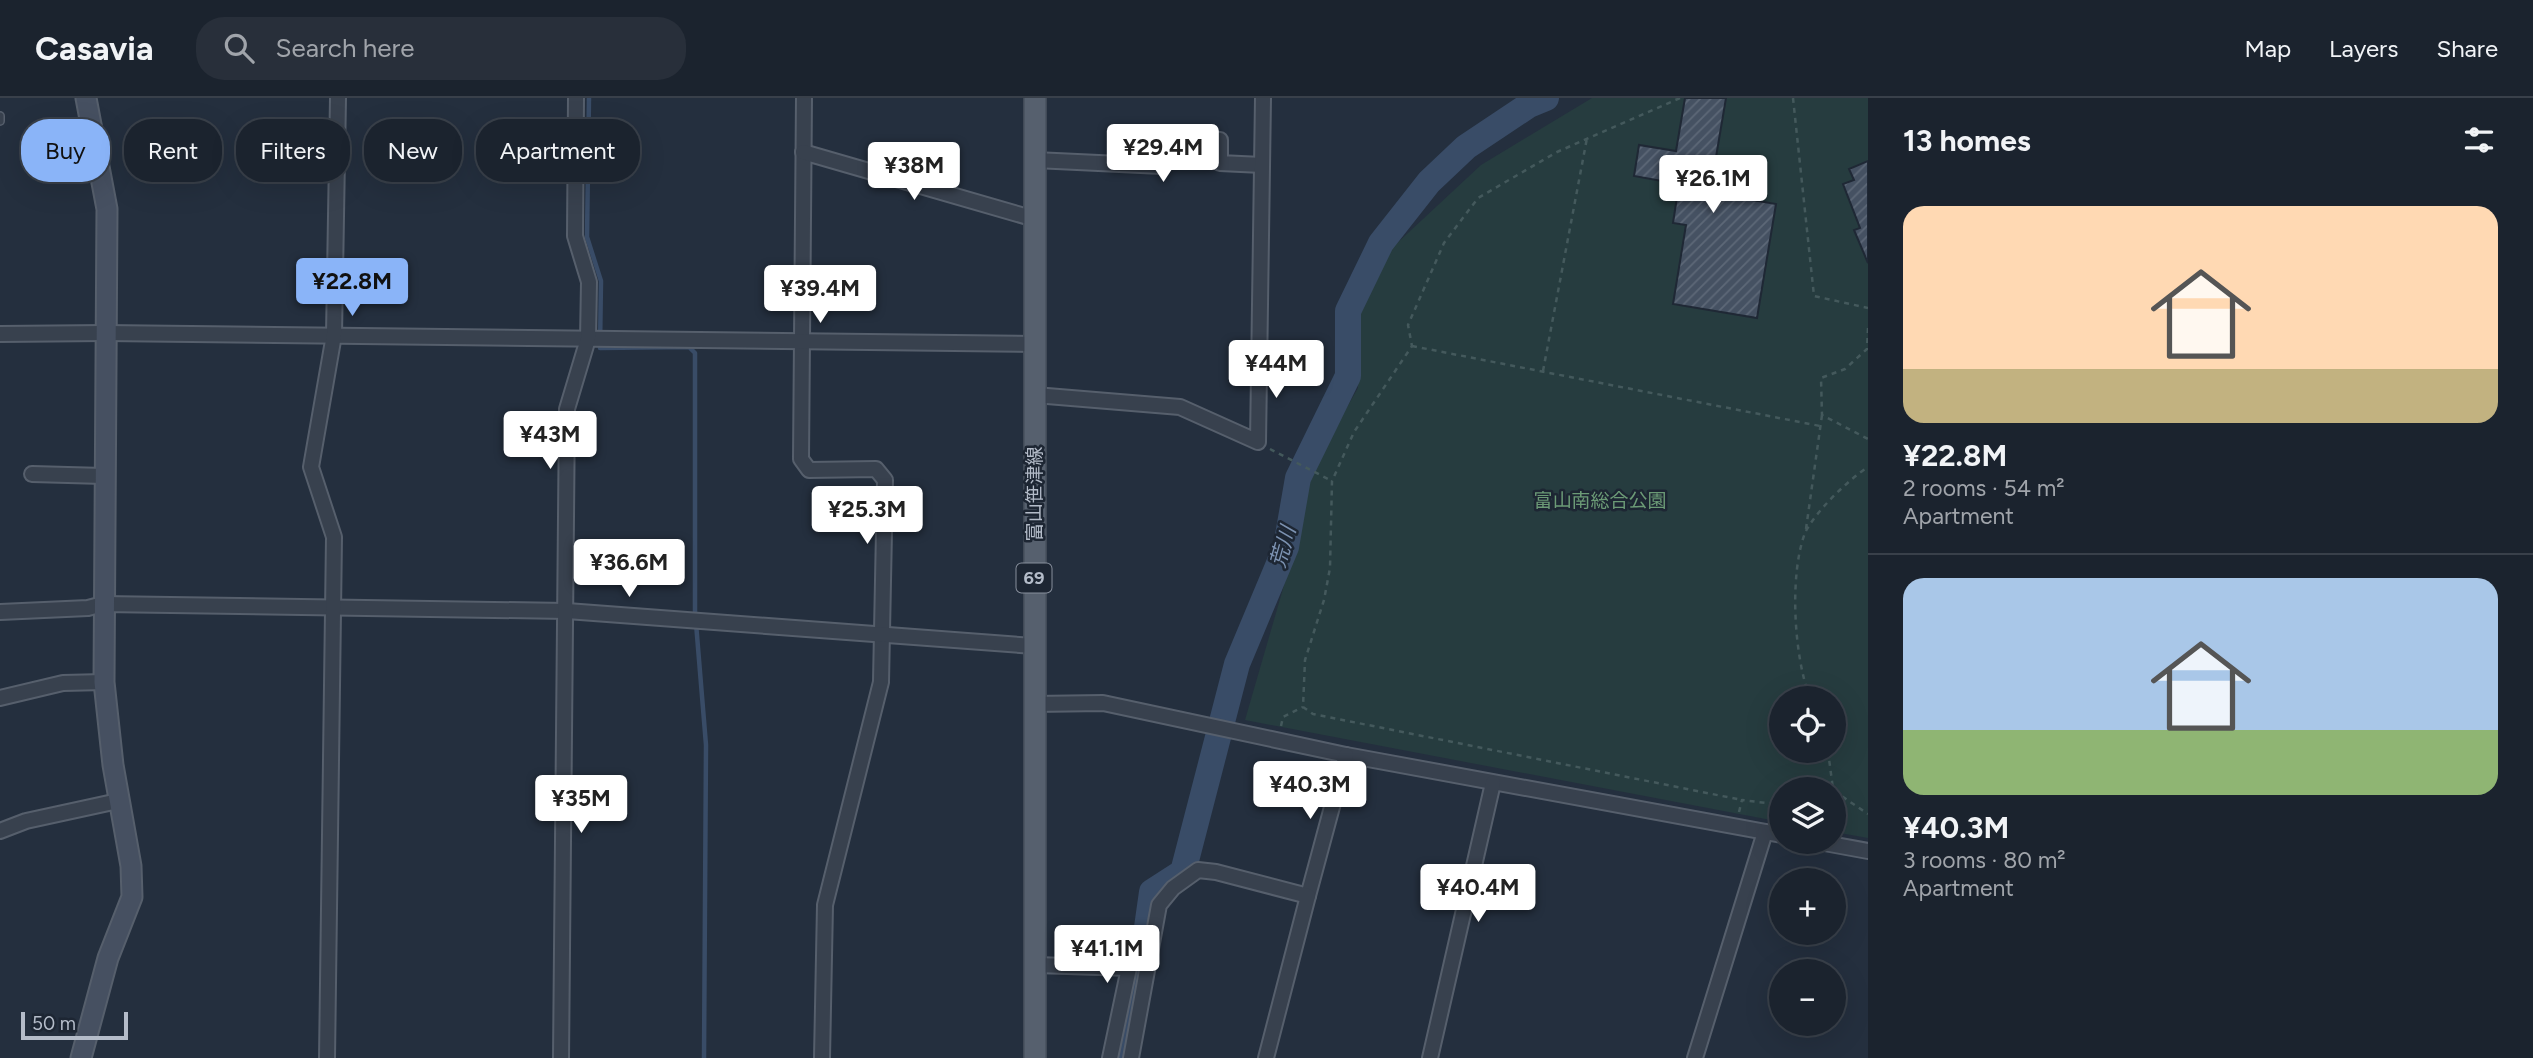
<!DOCTYPE html>
<meta charset="utf-8">
<style>
body{margin:0;font-family:Figtree,"Noto Sans JP",sans-serif;background:#282f3a;color:#f1f3f6;height:100vh;display:flex;flex-direction:column;font-size:26px;white-space:nowrap}
*{box-sizing:border-box;margin:0}
p{font-size:23px;color:#a0a4aa}
.icon{flex:none;width:38px;height:38px;fill:none;stroke:currentColor;stroke-width:2;stroke-linecap:round;stroke-linejoin:round}
.map{position:relative;flex:1;overflow:hidden}
.panel{display:flex;flex-direction:column;background:#1b232e;width:665px}
.panel>*{flex:none}
.hud{position:absolute;left:21px;top:21px;width:665px;height:63px;display:flex;gap:14px}
.buttons{position:absolute;left:1769px;top:588px;display:grid;gap:14px}
.buttons a{display:grid;place-items:center;width:77px;height:77px;border-radius:50%;background:#1b232e;box-shadow:0 7px 28px #0002,0 0 0 2px #39404a;font-size:35px}
.scale{position:absolute;left:21px;bottom:18px;width:107px;box-sizing:border-box;padding-left:7px;border:4px solid #b4bcc9;border-top:0;font-size:19px;line-height:24px;white-space:nowrap;color:#b4bcc9;-webkit-text-stroke:5px #1d2633;paint-order:stroke}
.price{position:absolute;translate:-50% -60px;padding:0 16px;border-radius:7px;background:#fff;color:#222;font-size:23px;line-height:46px;filter:drop-shadow(0 2px 4px #0008)}
.price::after{content:'';position:absolute;left:50%;top:42px;width:21px;height:16px;margin-left:-10px;background:inherit;clip-path:polygon(0 0,100% 0,50% 100%)}
.price.current{background:#8ab4f8;color:#111}
ul{padding:0;list-style:none}
li{display:grid;align-content:center;gap:14px;height:371px;padding:0 35px}
li+li{border-top:2px solid #39404a}
li span{display:grid;place-items:center;height:217px;border-radius:21px;color:#555}
li>.icon{margin-inline-start:auto}
span .icon{width:126px;height:126px;fill:#fffc;stroke-width:1}
li b{font-size:30px}
h2{display:flex;justify-content:space-between;align-items:center;height:84px;padding:0 35px;font-size:30px}
.tag{padding:0 24px;border-radius:28px;background:#1b232e;box-shadow:0 7px 28px #0002,0 0 0 2px #39404a;font-size:24px;line-height:63px}
.tag.current{background:#8ab4f8;color:#111}
header{display:flex;align-items:center;gap:42px;box-sizing:border-box;height:98px;padding:0 35px;background:#1b232e;border-bottom:2px solid #39404a}
header strong{font-size:33px}
nav{display:flex;gap:38px;margin-inline-start:auto;font-size:24px}
.search{width:490px;height:63px;background:#282f3a;display:flex;align-items:center;gap:18px;box-sizing:border-box;padding:0 24px;border-radius:28px;color:#a0a4aa;font-size:26px}
main{display:flex;flex:1;min-height:0}
.map>svg:first-child{display:block}
</style>
<header>
<strong>Casavia</strong>
<div class="search"><svg class="icon" aria-label="search" viewBox="0 0 24 24"><circle cx="10" cy="10" r="6"/><path d="M15 15l6 6"/></svg>Search here</div>
<nav><a>Map</a><a>Layers</a><a>Share</a></nav>
</header>
<main>
<div class="map">
<svg width="1868" height="960" viewBox="0 0 1868 960">
<defs>
<pattern id="building-hatch" width="6" height="6" patternUnits="userSpaceOnUse" patternTransform="scale(1.75)"><rect width="6" height="6" fill="#455162"/><path d="M-1 1l2-2M0 6l6-6M5 7l2-2" fill="none" stroke="#5d6877"/></pattern>
</defs>
<rect width="100%" height="100%" fill="#242f3e"/>
<!-- park -->
<path fill="#263c3f" fill-rule="evenodd" d="M1592,0H1868V740L1834,734V691H1782L1781,724L1245,622L1287,477L1304,384L1358,290L1353,223L1393,149L1481,67ZM1782,600H1834V653H1782Z"/>
<g fill="none" stroke-linecap="round" stroke-linejoin="round">
<!-- stream -->
<path stroke="#394c67" stroke-width="4.5" d="M589,0L587,139L601,183L600,250L689,249L695,255V513L706,647L704,960"/>
<!-- river -->
<path stroke="#394c67" stroke-width="26" d="M1121,960L1136,907L1152,794L1183,774L1237,566L1286,449L1298,380L1348,278V213L1381,145L1429,84L1466,49L1529,7L1546,0"/>
</g>
<!-- building -->
<g fill="url(#building-hatch)" stroke="#1f2835" stroke-width="2">
<path d="M1685,0H1726L1716,59L1752,65L1746,101L1776,106L1757,220L1673,206L1686,127L1673,125L1679,86L1634,78L1639,47L1676,53Z"/>
<path d="M1868,63V165L1854,132L1860,130L1843,86L1854,82L1849,71Z"/>
</g>
<g fill="none" stroke-linecap="round" stroke-linejoin="round">
<!-- lane casing -->
<g stroke="#565f6c" stroke-width="10">
<path id="lane" d="M0,18V23"/>
</g>
<!-- street casing -->
<g stroke="#565f6c" stroke-width="18">
<g id="street">
<path d="M804,0L801,361L809,372L876,371L885,382L881,584L825,807L822,960"/>
<path d="M803,54L1035,121"/>
<path d="M1035,62L1162,68L1178,40L1220,42V65L1262,67"/>
<path d="M0,236L105,235L1035,246"/>
<path d="M1035,297L1180,309L1258,344L1263,0"/>
<path d="M32,376L104,378"/>
<path d="M0,514L88,510L103,506L567,513L1034,548"/>
<path d="M0,600L63,585L104,584"/>
<path d="M1034,606L1103,605L1346,657L1782,737"/>
<path d="M0,733L26,723L118,703"/>
<path d="M1819,744L1868,753"/>
<path d="M1308,798L1346,657"/>
<path d="M1036,867L1129,870L1110,960"/>
<path d="M327,960L334,439L311,369L334,237L338,0"/>
<path d="M561,960L567,311L588,241L589,184L575,138L576,0"/>
<path d="M1131,960L1159,807L1173,790L1198,772L1216,774L1308,798L1266,960"/>
<path d="M1430,960L1493,685"/>
<path d="M1695,960L1765,734"/>
</g>
</g>
<!-- secondary casing -->
<g stroke="#565f6c" stroke-width="23">
<path id="secondary" d="M81,960L108,860L132,799L131,768L113,667L104,584L107,111L86,0"/>
</g>
<!-- primary casing -->
<g stroke="#414a57" stroke-width="24">
<path id="primary" d="M1035,960V0"/>
</g>
<!-- path -->
<g stroke="#44595c" stroke-width="2.5" stroke-dasharray="5 5" stroke-linecap="butt">
<path d="M1680,0L1557,54L1478,100L1444,145L1408,227L1412,248L1354,334L1332,383L1330,470L1324,502L1305,562L1303,609L1313,616L1742,702"/>
<path d="M1793,0L1814,198L1868,210"/>
<path d="M1868,230L1867,251L1845,271L1821,280L1822,317L1868,341"/>
<path d="M1412,248L1820,328"/>
<path d="M1543,273L1587,40"/>
<path d="M1270,351L1332,383"/>
<path d="M1806,431L1822,317"/>
<path d="M1810,600C1794,559 1789,477 1805,435C1814,415 1849,381 1868,369"/>
<path d="M1281,628L1283,619L1303,609"/>
<path d="M1828,653L1833,691"/>
<path d="M1834,693L1868,716"/>
<path d="M1739,714L1742,702L1782,707"/>
</g>
<!-- lane -->
<use href="#lane" stroke="#38414e" stroke-width="7"/>
<!-- street -->
<use href="#street" stroke="#38414e" stroke-width="14"/>
<!-- secondary -->
<use href="#secondary" stroke="#465061" stroke-width="19"/>
<!-- primary -->
<use href="#primary" stroke="#56606e" stroke-width="21"/>
</g>
<g text-anchor="middle" stroke-width="5" stroke-linejoin="round" paint-order="stroke">
<!-- shield labels -->
<rect fill="#1d2633" stroke="#878f9c" stroke-width="2" x="1016.5" y="465.5" width="35" height="29" rx="5"/>
<g font-size="18" font-weight="bold" fill="#b4bcc9">
<text x="1034" y="486">69</text>
</g>
<!-- street labels -->
<g font-size="19" fill="#b4bcc9" stroke="#1d2633">
<text transform="translate(1034 396) rotate(-90)" y="7">富山笹津線</text>
</g>
<!-- park labels -->
<g font-size="19" fill="#6b9a76" stroke="#1d2633">
<text x="1600" y="409">富山南総合公園</text>
</g>
<!-- water labels -->
<g font-size="21" font-style="italic" fill="#7c92b1" stroke="#1d2633">
<text transform="translate(1283 449) rotate(-74)" y="7">荒川</text>
</g>
</g>
</svg>
<div class="buttons">
<a><svg class="icon" aria-label="locate" viewBox="0 0 24 24"><circle cx="12" cy="12" r="6"/><path d="M12 2v4M12 18v4M2 12h4M18 12h4"/></svg></a>
<a><svg class="icon" aria-label="layers" viewBox="0 0 24 24"><path d="M12 4l9 5-9 5-9-5zM3 14l9 5 9-5"/></svg></a>
<a>+</a>
<a>−</a>
</div>
<div class="scale">50 m</div>
<b class="price" style="left:1163px;top:86px">¥29.4M</b>
<b class="price" style="left:914px;top:104px">¥38M</b>
<b class="price" style="left:1713px;top:117px">¥26.1M</b>
<b class="price current" style="left:352px;top:220px">¥22.8M</b>
<b class="price" style="left:820px;top:227px">¥39.4M</b>
<b class="price" style="left:1276px;top:302px">¥44M</b>
<b class="price" style="left:550px;top:373px">¥43M</b>
<b class="price" style="left:867px;top:448px">¥25.3M</b>
<b class="price" style="left:629px;top:501px">¥36.6M</b>
<b class="price" style="left:1310px;top:723px">¥40.3M</b>
<b class="price" style="left:581px;top:737px">¥35M</b>
<b class="price" style="left:1478px;top:826px">¥40.4M</b>
<b class="price" style="left:1107px;top:887px">¥41.1M</b>
<div class="hud">
<a class="tag current">Buy</a>
<a class="tag">Rent</a>
<a class="tag">Filters</a>
<a class="tag">New</a>
<a class="tag">Apartment</a>
</div>
</div>
<section class="panel">
<h2>13 homes<svg class="icon" aria-label="filters" viewBox="0 0 24 24"><path d="M4 7h16M4 17h16"/><circle cx="9" cy="7" r="2"/><circle cx="15" cy="17" r="2"/></svg></h2>
<ul>
<li><span style="background:linear-gradient(#ffd9b3 75%,#c2b280 0)"><svg class="icon" aria-label="home" viewBox="0 0 24 24"><path d="M3 11l9-7 9 7M6 9v11h12V9"/></svg></span><div><b>¥22.8M</b><p>2 rooms · 54 m²</p><p>Apartment</p></div></li>
<li><span style="background:linear-gradient(#a9c7e8 70%,#8fb573 0)"><svg class="icon" aria-label="home" viewBox="0 0 24 24"><path d="M3 11l9-7 9 7M6 9v11h12V9"/></svg></span><div><b>¥40.3M</b><p>3 rooms · 80 m²</p><p>Apartment</p></div></li>
</ul>
</section>
</main>
